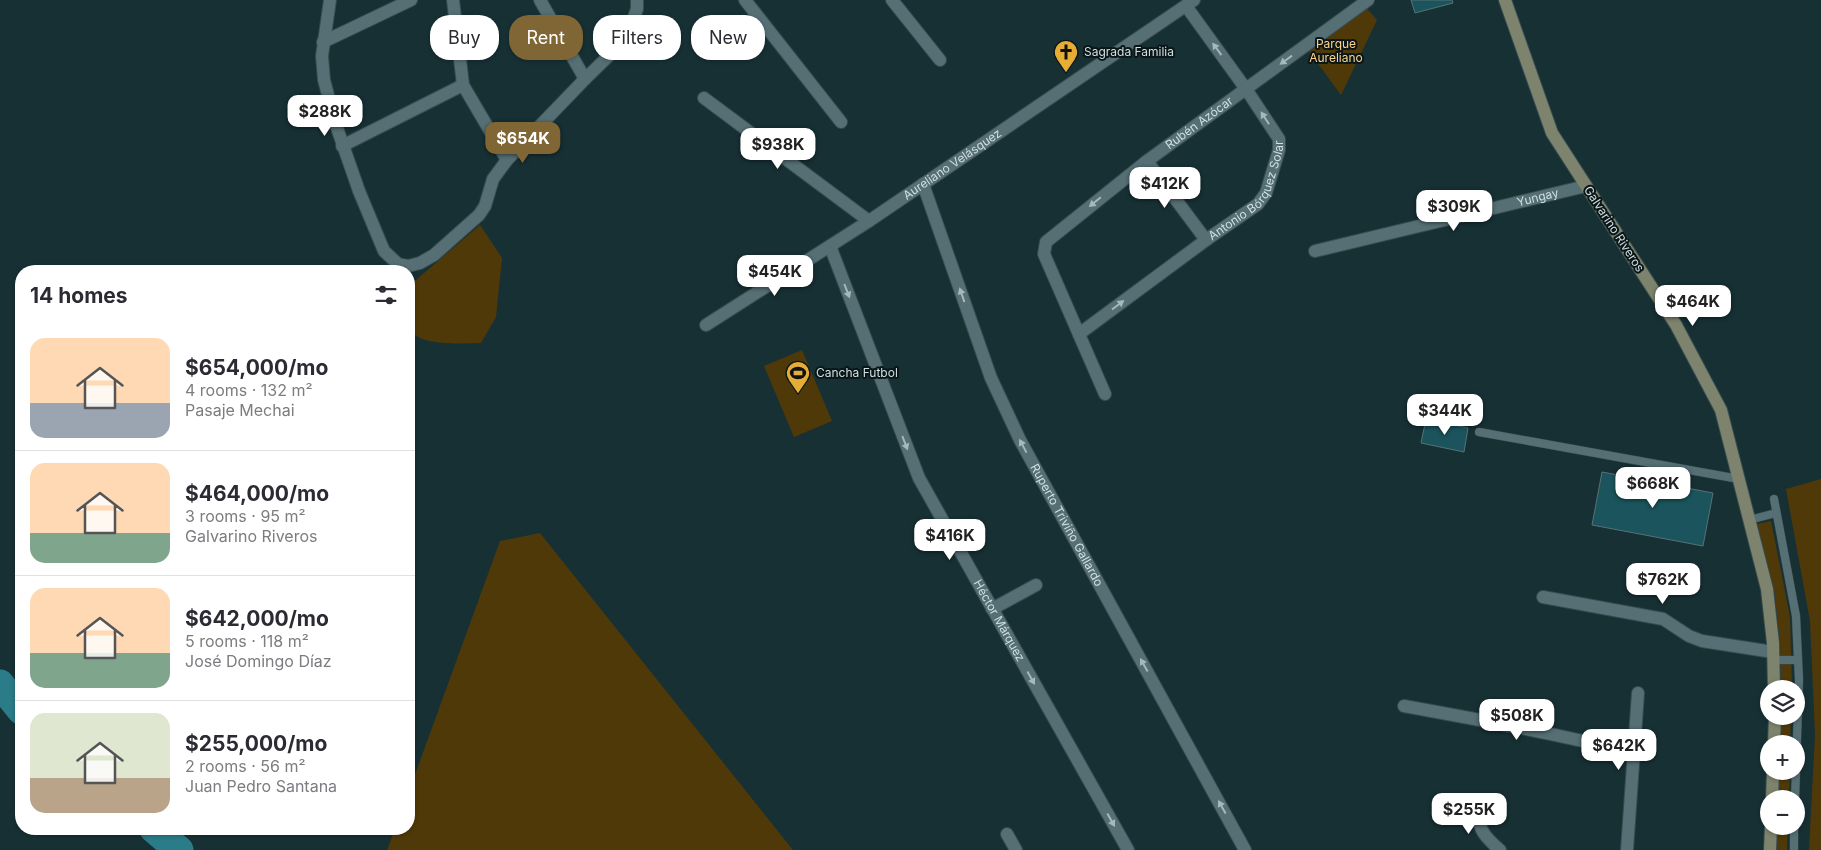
<!DOCTYPE html>
<meta charset="utf-8">
<style>
body{margin:0;font-family:Inter,sans-serif;background:#f7f7f7;color:#2b2b33;height:100vh;display:flex;flex-direction:column;font-size:19px;white-space:nowrap}
*{box-sizing:border-box;margin:0}
p{font-size:16px;color:#7c7c81}
.icon{flex:none;width:28px;height:28px;fill:none;stroke:currentColor;stroke-width:2;stroke-linecap:round;stroke-linejoin:round}
.map{position:relative;flex:1;overflow:hidden}
.sheet{position:absolute;left:15px;top:265px;width:400px;height:570px;display:flex;flex-direction:column;background:#fff;border-radius:20px;box-shadow:0 1px 4px #0004}
.sheet>*{flex:none}
.top-card{position:absolute;left:430px;top:15px;width:475px;height:45px;display:flex;gap:10px}
.tools{position:absolute;left:1760px;top:680px;display:grid;gap:10px}
.tools a{display:grid;place-items:center;width:45px;height:45px;border-radius:50%;background:#fff;box-shadow:0 1px 4px #0004;font-size:25px}
.price{position:absolute;translate:-50% -42px;padding:0 11px;border-radius:10px;background:#fff;color:#222;font-size:16px;line-height:32px;filter:drop-shadow(0 1px 2px #0008)}
.price::after{content:'';position:absolute;left:50%;top:30px;width:15px;height:11px;margin-left:-8px;background:inherit;clip-path:polygon(0 0,100% 0,50% 100%)}
.price.on{background:#7f6634;color:#fff}
ul{padding:0;list-style:none}
li{display:flex;align-items:center;gap:15px;height:125px;padding:0 15px}
li+li{border-top:1px solid #e1e1e2}
li span{display:grid;place-items:center;flex:none;width:140px;height:100px;border-radius:15px;color:#555}
li>.icon{margin-inline-start:auto}
span .icon{width:60px;height:60px;fill:#fffc;stroke-width:1}
li b{font-size:21px}
h2{display:flex;justify-content:space-between;align-items:center;height:60px;padding:0 15px;font-size:21px}
.tag{padding:0 18px;border-radius:20px;background:#fff;box-shadow:0 1px 4px #0004;font-size:18px;line-height:45px}
.tag.on{background:#7f6634;color:#fff}
.map>svg:first-child{display:block}
</style>
<div class="map">
<svg width="1821" height="850" viewBox="0 0 1821 850">
<rect width="100%" height="100%" fill="#173034"/>
<!-- green -->
<g fill="#503909">
<path d="M1363,4L1377,20L1341,95L1305,46Z"/>
<path d="M480,225L502,258L496,317L481,343C464,343 413,348 409,325C407,313 409,298 409,286Z"/>
<path d="M802,350L832,421L794,437L764,366Z"/>
<path d="M1821,479V850H1809L1815,735L1810,621L1786,489Z"/>
<path d="M1771,521L1790,617L1792,689H1781L1780,643L1774,588L1757,524Z"/>
<path d="M540,533L793,850H387L395,829H409V791L500,541Z"/>
<path d="M1782,716H1791L1790,744H1780Z"/>
<path d="M1779,771H1790L1789,799H1778Z"/>
<path d="M1777,826H1788L1787,850H1777Z"/>
</g>
<g fill="none" stroke-linecap="round" stroke-linejoin="round">
<!-- river -->
<g stroke="#2a7c88" stroke-width="29">
<path d="M0,684L21,710"/>
<path d="M154,829L179,850"/>
</g>
</g>
<!-- building -->
<g fill="#1b545d" stroke="#577277">
<path d="M1411,0H1452L1453,3L1415,13Z"/>
<path d="M1426,419L1468,428L1464,452L1421,443Z"/>
<path d="M1602,472L1713,493L1703,546L1592,525Z"/>
</g>
<g fill="none" stroke-linecap="round" stroke-linejoin="round">
<!-- lane casing -->
<g stroke="#364c4f" stroke-width="9">
<g id="lane">
<path d="M1479,432L1739,479"/>
<path d="M1774,499L1796,616L1799,680L1796,767"/>
<path d="M1749,520L1776,513"/>
<path d="M1774,660H1798"/>
<path d="M1795,799L1796,771"/>
<path d="M1794,850V826"/>
</g>
</g>
<!-- street casing -->
<g stroke="#364c4f" stroke-width="14">
<g id="street">
<path d="M330,0L322,56L324,80L336,125L359,191L384,251L398,264L408,266L420,263L434,255L479,215L485,206L493,179L507,160L585,79L626,39L637,9V0"/>
<path d="M453,0L463,85L507,160"/>
<path d="M540,0L585,79"/>
<path d="M745,0L841,122"/>
<path d="M892,0L940,60"/>
<path d="M323,42L411,0"/>
<path d="M704,98L869,221"/>
<path d="M342,146L463,85"/>
<path d="M1147,161L1206,240"/>
<path id="s1" d="M923,184L991,378L1020,440L1245,850"/>
<path id="s2" d="M830,246L919,478L1128,850"/>
<path id="s3" d="M1315,251L1586,186"/>
<path id="s4" d="M706,325L869,221L1194,0"/>
<path id="s5" d="M1079,334L1206,240L1258,204L1266,193L1279,150V139L1246,89L1186,6"/>
<path id="s6" d="M1105,394L1044,254L1046,242L1147,161L1368,0"/>
<path d="M1543,597L1663,619L1689,636L1702,641L1773,652"/>
<path d="M992,609L1036,585"/>
<path d="M1404,706C1481,720 1558,734 1634,753"/>
<path d="M1479,802C1477,827 1481,834 1500,850"/>
<path d="M1007,834L1016,850"/>
<path d="M1627,850L1638,693"/>
</g>
</g>
<!-- secondary casing -->
<g stroke="#364c4f" stroke-width="14">
<g id="secondary">
<path d="M1505,0L1552,133L1676,325L1721,410L1767,589L1773,643L1774,689"/>
<path d="M1774,744L1775,716"/>
<path d="M1772,799L1773,771"/>
<path d="M1770,850L1771,826"/>
</g>
</g>
<!-- lane -->
<use href="#lane" stroke="#556f74" stroke-width="8"/>
<!-- street -->
<use href="#street" stroke="#556f74" stroke-width="12"/>
<!-- secondary -->
<use href="#secondary" stroke="#7e836d" stroke-width="12"/>
</g>
<!-- one-way arrows -->
<defs><path id="oneway-solid" d="M-6-.8H1V-3.2L6.5 0L1 3.2V.8H-6Z" transform="scale(1.25)"/></defs>
<g fill="#a5b8bb">
<use href="#oneway-solid" transform="translate(1217 49) rotate(-126)"/>
<use href="#oneway-solid" transform="translate(1286 60) rotate(144)"/>
<use href="#oneway-solid" transform="translate(1265 118) rotate(-123)"/>
<use href="#oneway-solid" transform="translate(1095 202) rotate(141)"/>
<use href="#oneway-solid" transform="translate(847 291) rotate(69)"/>
<use href="#oneway-solid" transform="translate(962 295) rotate(-109)"/>
<use href="#oneway-solid" transform="translate(1118 305) rotate(-37)"/>
<use href="#oneway-solid" transform="translate(905 443) rotate(69)"/>
<use href="#oneway-solid" transform="translate(1023 446) rotate(-118)"/>
<use href="#oneway-solid" transform="translate(1144 665) rotate(-119)"/>
<use href="#oneway-solid" transform="translate(1031 678) rotate(61)"/>
<use href="#oneway-solid" transform="translate(1222 807) rotate(-119)"/>
<use href="#oneway-solid" transform="translate(1111 820) rotate(61)"/>
</g>
<!-- icons -->
<defs>
<g id="church-pin" transform="scale(1.25)"><path d="M0 17L-7.5 6A9.5 9.5 0 1 1 7.5 6Z" fill="#e6ad36" stroke="#0b1618"/><path d="M-1.2-6h2.4v3.5h3.3v2.4h-3.3V6h-2.4V-.1h-3.3v-2.4h3.3Z" fill="#111"/></g>
<g id="stadium-pin" transform="scale(1.25)"><path d="M0 17L-7.5 6A9.5 9.5 0 1 1 7.5 6Z" fill="#e6ad36" stroke="#0b1618"/><path d="M0-5a6.5 5 0 1 0 0 10a6.5 5 0 1 0 0-10ZM-3.5-1.8h7v3.6h-7Z" fill="#111"/></g>
</defs>
<g fill-rule="evenodd">
<use href="#church-pin" x="1066" y="52"/>
<use href="#stadium-pin" x="798" y="373"/>
</g>
<g text-anchor="middle" stroke-width="4" stroke-linejoin="round" paint-order="stroke">
<!-- park labels -->
<g font-size="12" fill="#fed48a" stroke="#0b1618">
<text x="1336" y="48">Parque<tspan x="1336" dy="14">Aureliano</tspan></text>
</g>
<!-- poi labels -->
<g font-size="12" fill="#d0dfe1" stroke="#0b1618" text-anchor="start">
<text x="1084" y="56">Sagrada Familia</text>
<text x="816" y="377">Cancha Futbol</text>
</g>
<!-- street labels -->
<g font-size="12" fill="#d0dfe1" stroke="#0b1618">
<text dy="4" stroke="none"><textPath href="#s6" startOffset="359">Rubén Azócar</textPath></text>
<text dy="4" stroke="none"><textPath href="#s4" startOffset="294">Aureliano Velásquez</textPath></text>
<text dy="4" stroke="none"><textPath href="#s5" startOffset="226">Antonio Bórquez Solar</textPath></text>
<text dy="4" stroke="none"><textPath href="#s3" startOffset="229">Yungay</textPath></text>
<text transform="translate(1614 229) rotate(57)" y="4">Galvarino Riveros</text>
<text dy="4" stroke="none"><textPath href="#s1" startOffset="371">Ruperto Triviño Gallardo</textPath></text>
<text dy="4" stroke="none"><textPath href="#s2" startOffset="412">Héctor Márquez</textPath></text>
</g>
</g>
</svg>
<div class="tools">
<a><svg class="icon" aria-label="layers" viewBox="0 0 24 24"><path d="M12 4l9 5-9 5-9-5zM3 14l9 5 9-5"/></svg></a>
<a>+</a>
<a>−</a>
</div>
<b class="price" style="left:325px;top:137px">$288K</b>
<b class="price on" style="left:523px;top:164px">$654K</b>
<b class="price" style="left:778px;top:170px">$938K</b>
<b class="price" style="left:1165px;top:209px">$412K</b>
<b class="price" style="left:1454px;top:232px">$309K</b>
<b class="price" style="left:775px;top:297px">$454K</b>
<b class="price" style="left:1693px;top:327px">$464K</b>
<b class="price" style="left:1445px;top:436px">$344K</b>
<b class="price" style="left:1653px;top:509px">$668K</b>
<b class="price" style="left:950px;top:561px">$416K</b>
<b class="price" style="left:1663px;top:605px">$762K</b>
<b class="price" style="left:1517px;top:741px">$508K</b>
<b class="price" style="left:1619px;top:771px">$642K</b>
<b class="price" style="left:1469px;top:835px">$255K</b>
<div class="top-card">
<a class="tag">Buy</a>
<a class="tag on">Rent</a>
<a class="tag">Filters</a>
<a class="tag">New</a>
</div>
<section class="sheet">
<h2>14 homes<svg class="icon" aria-label="filters" viewBox="0 0 24 24"><path d="M4 7h16M4 17h16"/><circle cx="9" cy="7" r="2"/><circle cx="15" cy="17" r="2"/></svg></h2>
<ul>
<li><span style="background:linear-gradient(#ffd9b3 65%,#9aa5b1 0)"><svg class="icon" aria-label="home" viewBox="0 0 24 24"><path d="M3 11l9-7 9 7M6 9v11h12V9"/></svg></span><div><b>$654,000/mo</b><p>4 rooms · 132 m²</p><p>Pasaje Mechai</p></div></li>
<li><span style="background:linear-gradient(#ffd9b3 70%,#7fa58c 0)"><svg class="icon" aria-label="home" viewBox="0 0 24 24"><path d="M3 11l9-7 9 7M6 9v11h12V9"/></svg></span><div><b>$464,000/mo</b><p>3 rooms · 95 m²</p><p>Galvarino Riveros</p></div></li>
<li><span style="background:linear-gradient(#ffd9b3 65%,#7fa58c 0)"><svg class="icon" aria-label="home" viewBox="0 0 24 24"><path d="M3 11l9-7 9 7M6 9v11h12V9"/></svg></span><div><b>$642,000/mo</b><p>5 rooms · 118 m²</p><p>José Domingo Díaz</p></div></li>
<li><span style="background:linear-gradient(#dfe7d0 65%,#b9a48a 0)"><svg class="icon" aria-label="home" viewBox="0 0 24 24"><path d="M3 11l9-7 9 7M6 9v11h12V9"/></svg></span><div><b>$255,000/mo</b><p>2 rooms · 56 m²</p><p>Juan Pedro Santana</p></div></li>
</ul>
</section>
</div>
